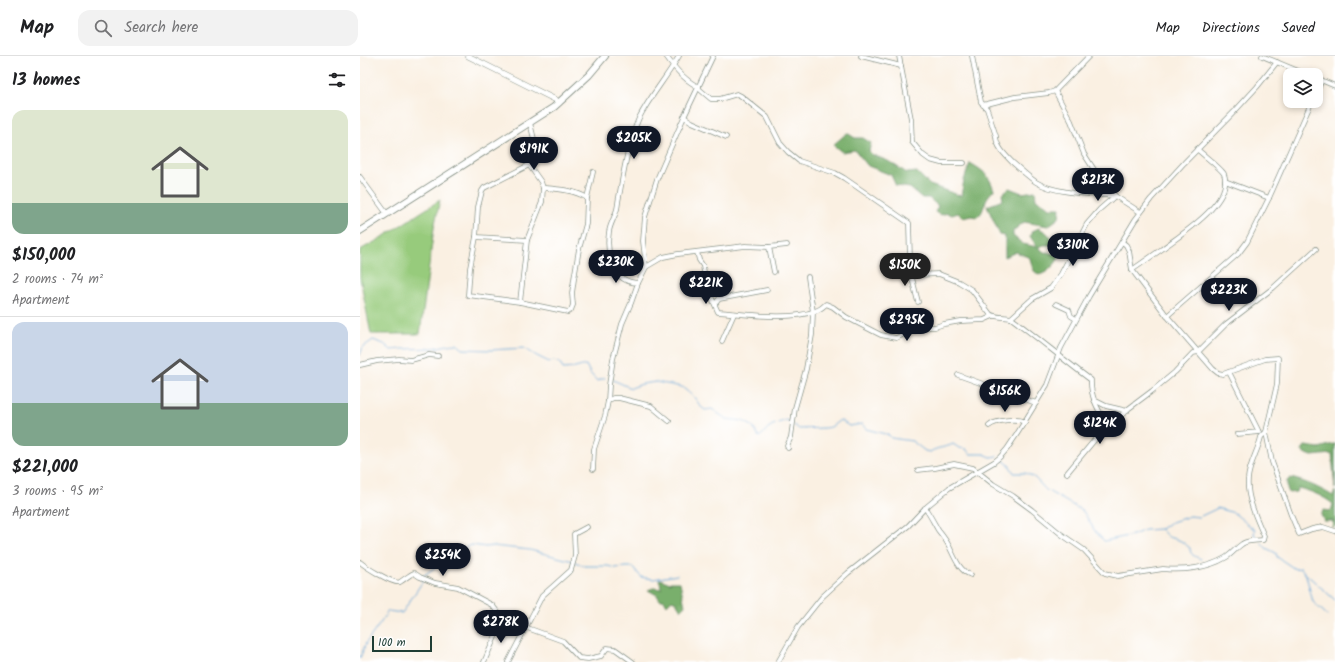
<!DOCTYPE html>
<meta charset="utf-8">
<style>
body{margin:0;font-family:Kalam,sans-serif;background:#f2f2f2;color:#202124;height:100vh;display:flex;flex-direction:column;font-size:15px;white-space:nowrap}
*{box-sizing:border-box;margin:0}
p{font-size:13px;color:#757577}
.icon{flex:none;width:22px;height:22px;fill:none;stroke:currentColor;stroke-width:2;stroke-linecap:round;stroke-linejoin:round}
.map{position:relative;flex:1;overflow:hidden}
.drawer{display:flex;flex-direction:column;background:#fff;width:360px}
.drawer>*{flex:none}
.buttons{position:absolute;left:923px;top:12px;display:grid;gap:8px}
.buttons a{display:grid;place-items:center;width:40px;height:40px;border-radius:8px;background:#fff;box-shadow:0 2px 6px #0003;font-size:20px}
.scale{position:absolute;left:12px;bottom:10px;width:60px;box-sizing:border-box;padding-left:4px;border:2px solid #1f3d34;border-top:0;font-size:11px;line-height:14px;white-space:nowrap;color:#1f3d34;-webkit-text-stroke:3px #fff;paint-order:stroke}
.price{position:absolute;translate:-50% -34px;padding:0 9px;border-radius:14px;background:#111827;color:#fff;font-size:13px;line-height:26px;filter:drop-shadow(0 1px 2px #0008)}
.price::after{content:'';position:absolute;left:50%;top:24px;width:12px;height:9px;margin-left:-6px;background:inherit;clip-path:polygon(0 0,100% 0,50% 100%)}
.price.selected{background:#222;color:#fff}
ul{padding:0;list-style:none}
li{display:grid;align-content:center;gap:8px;height:212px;padding:0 12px}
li+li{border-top:1px solid #e0e0e0}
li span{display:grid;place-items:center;height:124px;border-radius:12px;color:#555}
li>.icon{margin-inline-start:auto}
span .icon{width:72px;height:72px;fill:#fffc;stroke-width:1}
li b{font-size:17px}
h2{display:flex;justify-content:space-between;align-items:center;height:48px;padding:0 12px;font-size:17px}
header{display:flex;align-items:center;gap:24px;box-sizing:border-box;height:56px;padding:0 20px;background:#fff;border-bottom:1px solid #e0e0e0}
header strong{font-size:19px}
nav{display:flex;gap:22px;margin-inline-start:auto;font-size:14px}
.search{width:280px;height:36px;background:#f2f2f2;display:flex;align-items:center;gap:10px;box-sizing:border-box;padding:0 14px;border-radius:12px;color:#757577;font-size:15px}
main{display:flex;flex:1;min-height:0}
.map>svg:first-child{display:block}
</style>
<header>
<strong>Map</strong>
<div class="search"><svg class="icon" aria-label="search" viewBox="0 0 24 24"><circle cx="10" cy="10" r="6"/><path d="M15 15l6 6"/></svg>Search here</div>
<nav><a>Map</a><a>Directions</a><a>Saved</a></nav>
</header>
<main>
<section class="drawer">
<h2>13 homes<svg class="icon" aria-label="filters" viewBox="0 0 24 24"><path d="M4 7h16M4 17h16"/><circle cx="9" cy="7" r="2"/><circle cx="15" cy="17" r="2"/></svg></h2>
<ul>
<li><span style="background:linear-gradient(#dfe7d0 75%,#7fa58c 0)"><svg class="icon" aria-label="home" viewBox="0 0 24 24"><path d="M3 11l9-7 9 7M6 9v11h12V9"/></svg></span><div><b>$150,000</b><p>2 rooms · 74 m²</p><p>Apartment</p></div></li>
<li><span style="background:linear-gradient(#c9d6e8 65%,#7fa58c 0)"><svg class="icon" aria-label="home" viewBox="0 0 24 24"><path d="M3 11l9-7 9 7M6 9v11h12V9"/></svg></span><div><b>$221,000</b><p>3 rooms · 95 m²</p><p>Apartment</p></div></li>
</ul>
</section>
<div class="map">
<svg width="975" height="606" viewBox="0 0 975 606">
<rect width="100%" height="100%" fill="#fff"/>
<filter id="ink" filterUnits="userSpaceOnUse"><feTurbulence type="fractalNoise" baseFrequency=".025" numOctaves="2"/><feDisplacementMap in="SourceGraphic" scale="8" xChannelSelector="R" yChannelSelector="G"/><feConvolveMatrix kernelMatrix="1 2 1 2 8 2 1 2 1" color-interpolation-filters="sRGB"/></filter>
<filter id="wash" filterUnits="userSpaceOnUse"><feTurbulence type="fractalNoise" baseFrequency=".012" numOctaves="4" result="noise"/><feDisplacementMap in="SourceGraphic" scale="16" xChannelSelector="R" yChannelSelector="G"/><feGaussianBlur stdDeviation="0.9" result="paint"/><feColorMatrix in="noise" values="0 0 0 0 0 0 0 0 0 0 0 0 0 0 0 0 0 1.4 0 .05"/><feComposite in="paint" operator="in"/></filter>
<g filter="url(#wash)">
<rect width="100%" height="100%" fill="#faf0e2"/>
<!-- green -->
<path fill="#97cb7c" stroke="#5b8458" d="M80,144L74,172L60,278H11L0,221V194L18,184Z"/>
<!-- forest -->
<g fill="#79af6c" stroke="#4c7650">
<path d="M487,77L495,82H503L511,87L509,95L513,99L528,105L547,117L557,116L570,129L601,140L604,124L610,107C624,115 629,119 634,134C630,138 626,142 625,148C622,154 623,157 617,161L611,160L603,162L598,157L592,159L588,157L580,159L575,156L578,150L569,142H562L550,132L536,130L531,119L508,110L495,94L482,96L473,89Z"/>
<path d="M649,132L662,137L675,135L676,143L690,152H700L699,162L688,170L664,166L653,175V180L663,188L677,191L670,180L672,175L679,172L687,177L695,185L693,189H684L678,191L684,196L701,199C695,208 690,216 679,219L673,214L670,202L656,196L645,201V180L640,179L627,150L643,144L642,138Z"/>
<path d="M973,388H975V433L972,398L952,400L944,397L942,394L945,390L959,392Z"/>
<path d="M930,422C945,425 960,432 973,440L975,435V470L972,472L973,465H964L961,459L963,454L971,455L973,448C963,440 951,435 938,432L936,436L929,437L927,432V425Z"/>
<path d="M300,523L310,527V526H320L325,550L321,554L316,546L312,544L307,549L304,544H300L297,539L288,534L293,532L302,533L300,530L301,529L299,525Z"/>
</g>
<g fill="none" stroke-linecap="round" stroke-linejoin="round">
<!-- stream -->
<g stroke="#65a5d8" stroke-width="1">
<path d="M0,299L3,291L13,284L24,288L31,294C45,292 59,293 72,292C81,291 88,288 97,288L103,293L130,294L164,292L177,300L189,306L194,305L200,307L203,313L215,312L226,309L230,317L237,325L245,322"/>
<path d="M253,324L271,332L282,328L296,326L322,331L334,341L341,351L345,354L352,353L366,363L383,365L392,370L399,381C403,379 405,375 408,372C413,368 421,366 427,364L431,367"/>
<path d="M434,369L439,373L464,372L471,371L480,364L489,370L502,368L506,373L529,379L531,382L552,385L565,395L570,396C577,391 586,392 593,388L599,392L606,393L610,398H624L631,401L637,400"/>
<path d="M642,403L649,409L654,417H665L670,419L675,422L686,434L723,455L735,475L744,485L773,479L785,474L801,473L809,467L830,460L839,461L858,452L874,457L895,474L894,478L897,482"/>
<path d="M801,473C810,485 810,480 821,485C824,487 827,490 830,492C830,499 834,500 841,503"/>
<path d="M901,486L906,492L916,497L917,501L935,513L941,512L946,519L953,546L967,559"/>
<path d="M215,506L225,510H248L255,512L265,511H273L281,521L293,523L317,519"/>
<path d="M947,519L975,544"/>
<path d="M63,520L78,509L87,508L93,504L100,496L106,491L112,489L126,491L133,490L170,494L213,505"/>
<path d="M0,602L6,587L24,562L28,555L42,557L63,525L62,523"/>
</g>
</g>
</g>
<g filter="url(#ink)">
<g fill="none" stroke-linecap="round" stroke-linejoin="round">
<!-- minor casing -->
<g stroke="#8c968b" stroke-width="5.5">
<g id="minor">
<path d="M306,0C315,13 325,25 339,31"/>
<path d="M501,0L541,10"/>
<path d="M539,0L551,63L552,86L563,99L570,104L581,107H604"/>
<path d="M612,0L621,46L627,53L636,80C636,90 645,99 652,106C659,112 667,120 676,126C695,138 733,138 755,140"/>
<path d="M902,0L948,19"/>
<path d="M956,22L975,30"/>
<path d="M338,32L351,43H360L377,38L381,40L407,61L420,87L428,96L439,105L475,117L484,122L549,167L550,204L555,219L552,222L558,246"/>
<path d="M695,35L711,65L724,98L735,115L755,140L780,156"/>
<path d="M956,37L962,24"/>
<path d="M952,45L909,142L887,186L878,198L807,260L853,313L858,317L863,318L905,303L918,302L917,328L906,376L912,406L931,459L939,478L952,473L963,471L975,475"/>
<path d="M623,49L655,41L689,37L695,35L729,0"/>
<path d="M324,61L332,66L366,81"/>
<path d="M170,67L174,83L164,98L169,109L124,132L122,135L118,151L116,181L110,212L108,239L160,246L208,256L211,254L213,249L212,237L214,223L219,193L226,168L227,142L233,116"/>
<path d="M0,121L27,158"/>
<path d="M865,125L909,142"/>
<path d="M183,132C197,133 215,134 227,142"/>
<path d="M116,181L167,184"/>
<path d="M762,186L766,189L769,195L772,214L807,260"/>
<path d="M409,191L414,216"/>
<path d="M337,196L339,204L343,210L346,229L358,256C386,258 430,265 455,255C459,254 463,251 466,248L473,251L486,261L513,275L521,279L536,282L547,277L567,271H575L584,268L601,265L624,264L633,260"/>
<path d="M286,211L303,201L318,198L385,190L409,191L427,189"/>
<path d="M772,214C782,207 792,200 802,193C820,179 874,146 864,118C862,113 842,98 837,93"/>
<path d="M555,219L579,218L599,226L612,234L630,258C635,262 644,260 651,262C678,282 704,304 731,324C730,341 739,355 747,369"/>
<path d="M278,227C252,226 246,198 249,176C250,168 255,161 257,153C258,149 258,145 259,141C264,114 268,87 279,62C290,40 307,21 319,0"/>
<path d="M160,246L167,184L182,146L183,132L181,126L169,109"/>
<path d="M355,248L359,243L407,234"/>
<path d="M696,248L709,254L711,260L716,263"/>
<path d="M651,262L672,243L691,232L701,218L727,168L740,153L755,140"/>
<path d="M362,285L374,258"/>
<path d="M0,309L17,305L39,303L51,304L69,299L78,300"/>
<path d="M869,316L899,376"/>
<path d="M598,319L676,347"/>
<path d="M734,344L746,350L767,355L768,353L792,335L815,316L833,297L838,296L866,268L913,232L956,193"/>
<path d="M248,345L253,342H259L291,350L309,365"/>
<path d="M629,370C636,364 656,362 665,366"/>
<path d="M877,378L900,376"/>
<path d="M428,392L427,390L431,381L435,352L446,313L452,279L453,256L448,221"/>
<path d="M233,413L234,393L245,360L248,345L249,329L253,303L262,268L271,247L278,227L286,211L283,185L285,161L297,123L324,61L353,0"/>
<path d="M558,414L575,412L594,408L613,412L633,428L653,440L672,454L701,478L724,494L745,517L758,520L803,513C823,515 848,512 865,502C872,498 876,492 882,488C887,484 896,485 903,484L904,480C897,464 886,441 888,423C889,408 898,395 901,381L906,376"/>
<path d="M707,417L747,369L767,355"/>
<path d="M565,452C570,459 574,467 578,474C582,479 586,484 589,490C594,500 599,515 611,519"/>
<path d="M0,506C6,511 34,529 40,526C45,523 49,519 54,517L60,521L75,527L98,531L132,549L143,563L203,585L219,602L228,603L241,600L247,592L255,593L273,606"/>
<path d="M124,606L143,563"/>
<path d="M148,606L182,540L211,514L215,500L214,478L227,471"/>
<path d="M418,606L438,571L462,541L488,517L548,470L565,452L589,432L634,406L640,401L647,393L657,378L687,329L701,292L729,240L775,164L791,143L824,107L874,56L897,31L917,6"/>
</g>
</g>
<!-- tertiary casing -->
<g stroke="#8c968b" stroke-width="6">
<path id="tertiary" d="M108,0L196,44L199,47"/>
</g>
<!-- primary casing -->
<g stroke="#8c968b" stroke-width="8">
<path id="primary" d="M0,175L194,51L229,19L245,0"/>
</g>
<!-- minor -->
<use href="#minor" stroke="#fff" stroke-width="4"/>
<!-- tertiary -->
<use href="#tertiary" stroke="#fff" stroke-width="5"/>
<!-- primary -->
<use href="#primary" stroke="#fff" stroke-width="6"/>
</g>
</g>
</svg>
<div class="buttons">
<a><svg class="icon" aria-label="layers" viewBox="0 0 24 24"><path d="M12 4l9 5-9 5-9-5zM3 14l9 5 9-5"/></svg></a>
</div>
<div class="scale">100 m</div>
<b class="price" style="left:274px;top:104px">$205K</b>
<b class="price" style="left:174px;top:115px">$191K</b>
<b class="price" style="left:738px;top:146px">$213K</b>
<b class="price" style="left:713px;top:211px">$310K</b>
<b class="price" style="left:256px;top:228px">$230K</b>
<b class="price selected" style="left:545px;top:231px">$150K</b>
<b class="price" style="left:346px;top:249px">$221K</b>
<b class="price" style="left:869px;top:256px">$223K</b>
<b class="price" style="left:547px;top:286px">$295K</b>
<b class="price" style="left:645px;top:357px">$156K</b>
<b class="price" style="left:740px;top:389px">$124K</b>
<b class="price" style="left:83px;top:521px">$254K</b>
<b class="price" style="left:141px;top:588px">$278K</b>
</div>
</main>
